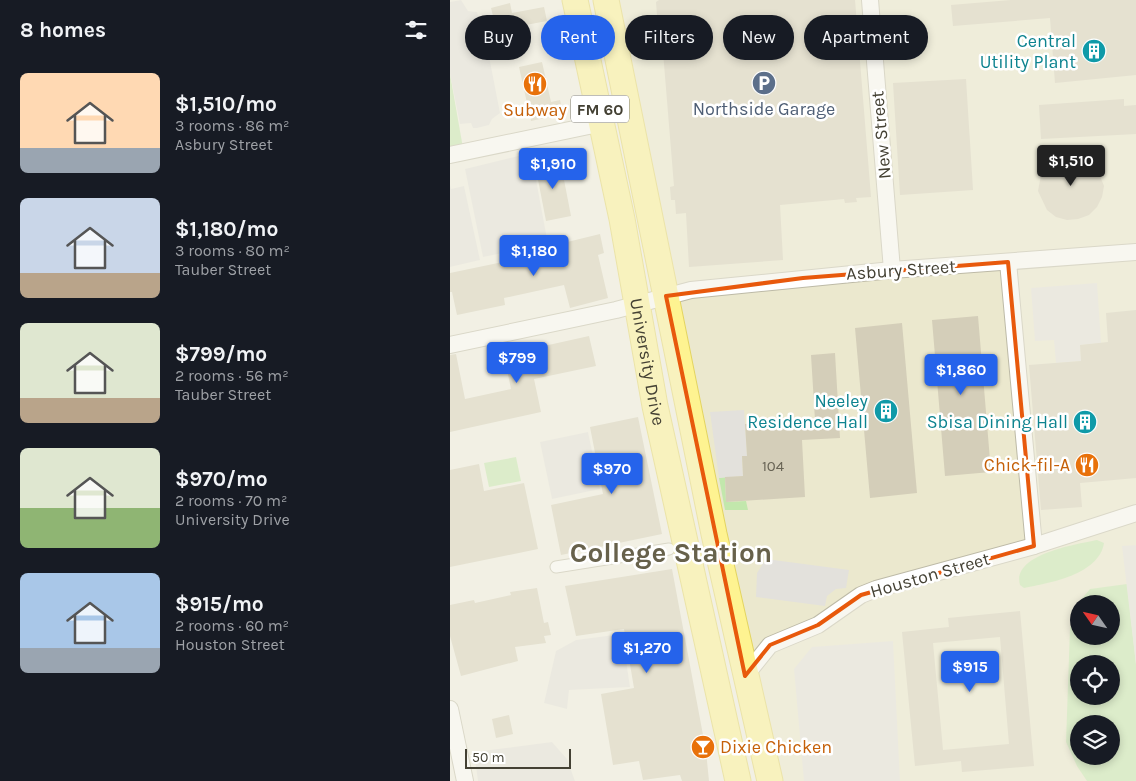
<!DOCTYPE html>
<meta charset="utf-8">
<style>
body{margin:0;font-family:Karla,sans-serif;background:#20242c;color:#f1f3f6;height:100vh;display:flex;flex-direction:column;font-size:19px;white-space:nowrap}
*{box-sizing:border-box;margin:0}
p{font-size:16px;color:#9ea1a6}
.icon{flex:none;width:28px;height:28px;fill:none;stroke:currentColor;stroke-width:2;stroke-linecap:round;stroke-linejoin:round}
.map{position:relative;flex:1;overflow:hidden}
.side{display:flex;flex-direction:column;background:#171b24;width:450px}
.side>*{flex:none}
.banner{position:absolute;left:15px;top:15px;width:475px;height:45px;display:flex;gap:10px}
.needle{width:32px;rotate:304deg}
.fabs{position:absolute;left:620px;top:595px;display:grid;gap:10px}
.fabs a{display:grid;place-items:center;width:50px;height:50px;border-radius:50%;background:#171b24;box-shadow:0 2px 8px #0003;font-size:25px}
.scale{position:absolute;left:15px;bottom:12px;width:106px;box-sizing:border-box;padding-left:5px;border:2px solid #444134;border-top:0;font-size:14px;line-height:18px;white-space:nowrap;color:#444134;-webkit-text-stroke:4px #fff;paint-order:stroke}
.price{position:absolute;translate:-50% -42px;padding:0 11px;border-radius:5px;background:#2563eb;color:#fff;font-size:16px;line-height:32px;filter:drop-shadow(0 1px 2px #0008)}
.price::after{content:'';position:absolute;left:50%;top:30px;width:15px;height:11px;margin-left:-8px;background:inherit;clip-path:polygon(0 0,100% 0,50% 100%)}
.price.on{background:#222;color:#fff}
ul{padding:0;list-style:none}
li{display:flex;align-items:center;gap:15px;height:125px;padding:0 20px}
li span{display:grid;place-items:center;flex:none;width:140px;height:100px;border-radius:8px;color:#555}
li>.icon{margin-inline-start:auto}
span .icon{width:60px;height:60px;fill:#fffc;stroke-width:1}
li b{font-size:21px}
h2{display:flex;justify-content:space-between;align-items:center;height:60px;padding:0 20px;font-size:21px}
.pill{padding:0 18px;border-radius:22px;background:#171b24;box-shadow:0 2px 8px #0003;font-size:18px;line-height:45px}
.pill.on{background:#2563eb;color:#fff}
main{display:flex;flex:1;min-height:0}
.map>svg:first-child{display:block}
</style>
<main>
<section class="side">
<h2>8 homes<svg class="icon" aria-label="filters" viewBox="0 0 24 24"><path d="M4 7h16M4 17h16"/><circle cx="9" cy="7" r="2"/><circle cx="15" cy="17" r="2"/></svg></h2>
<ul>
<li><span style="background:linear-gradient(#ffd9b3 75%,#9aa5b1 0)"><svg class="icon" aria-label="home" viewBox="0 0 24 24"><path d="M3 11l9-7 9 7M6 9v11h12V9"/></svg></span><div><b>$1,510/mo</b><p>3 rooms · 86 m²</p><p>Asbury Street</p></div></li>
<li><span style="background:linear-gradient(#c9d6e8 75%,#b9a48a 0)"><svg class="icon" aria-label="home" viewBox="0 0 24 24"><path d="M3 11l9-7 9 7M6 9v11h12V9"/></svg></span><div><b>$1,180/mo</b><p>3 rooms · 80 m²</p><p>Tauber Street</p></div></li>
<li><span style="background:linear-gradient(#dfe7d0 75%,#b9a48a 0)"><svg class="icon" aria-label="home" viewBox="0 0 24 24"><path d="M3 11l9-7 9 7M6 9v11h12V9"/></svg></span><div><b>$799/mo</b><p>2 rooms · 56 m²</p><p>Tauber Street</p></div></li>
<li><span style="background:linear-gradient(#dfe7d0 60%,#8fb573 0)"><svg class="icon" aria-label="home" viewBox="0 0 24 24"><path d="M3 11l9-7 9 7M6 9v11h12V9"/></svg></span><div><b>$970/mo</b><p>2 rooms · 70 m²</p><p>University Drive</p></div></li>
<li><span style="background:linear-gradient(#a9c7e8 75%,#9aa5b1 0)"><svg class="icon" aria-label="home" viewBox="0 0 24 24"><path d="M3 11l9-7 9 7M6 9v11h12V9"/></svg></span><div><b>$915/mo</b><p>2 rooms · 60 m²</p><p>Houston Street</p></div></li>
</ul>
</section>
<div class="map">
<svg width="686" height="781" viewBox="0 0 686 781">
<rect width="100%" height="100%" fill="#f2f0e4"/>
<!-- education -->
<path fill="#ebe8ce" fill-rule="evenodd" d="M163,0H686V781H329ZM629,604H661V636H629ZM629,664H661V696H629ZM629,724H661V756H629Z"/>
<!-- green -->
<g fill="#c2e7ac" fill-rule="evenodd">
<path d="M0,74L13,148L0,151Z"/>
<path d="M66,457L71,481L39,487L34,463Z"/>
<path d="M275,477L276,502L296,501L298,510H275L269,478Z"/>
<path d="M647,540L654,543C649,575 599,583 574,588L570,585C561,554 628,544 647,540Z"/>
<path d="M677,584L686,664V781H637L627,766L616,742L620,628L629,602L640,589ZM629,604H661V636H629ZM629,664H661V696H629ZM629,724H661V756H629Z"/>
</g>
<!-- parking -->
<g fill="#e3e1dc">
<path d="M11,0L18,11L27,12L39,56L50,113L42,119L39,125L27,128H23L21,123L10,124L0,74V2Z"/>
<path d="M81,153L98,244L33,257L15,169Z"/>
<path d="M0,185L1,189L14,186L30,260L0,267Z"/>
<path d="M647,283L651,343L630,345L631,361L606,363L604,340L585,341L581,288Z"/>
<path d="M294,410L297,456L292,457L293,476L269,478L260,412Z"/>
<path d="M138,432L150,489L102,499L90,442Z"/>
<path d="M686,545V664L672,546Z"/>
<path d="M316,559L399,570L396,588L386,589L377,596L375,606L306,597L307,573Z"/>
<path d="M172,634L180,687L119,690L117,709L94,703L106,651L126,640Z"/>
<path d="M443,641L450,781H354L344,669L362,647Z"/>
<path d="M102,742L117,759L125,781H28L24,752Z"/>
</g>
<!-- building -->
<g fill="#d4ceb9" fill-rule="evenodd">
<path d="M209,0H405L421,197L406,198L407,202L395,203L394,199L330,205L333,260L239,267L236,213L226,214L225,200H221L220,187L224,186L210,15H207L206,2Z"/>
<path d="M561,0H686V75L605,83L600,18L503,26L501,5Z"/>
<path d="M60,3L62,13L94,7L97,21L65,27L70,49L39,56L33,31L46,28L41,8Z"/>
<path d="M92,62L101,102L110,100L113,114L81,121L69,67Z"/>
<path d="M516,79L523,190L450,195L443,83Z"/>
<path d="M674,99V106L686,105V134L591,139L589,105Z"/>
<path d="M618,151L638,159L646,166L654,186L652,197L647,207L639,215L628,219L617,220L606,217L597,210L588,191L592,170L599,162Z"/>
<path d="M110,159L121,216L96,221L85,164Z"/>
<path d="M150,234L154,253L148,255L158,298L120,308L114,285L54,298L55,305L7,315L2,292H0V273L106,251L105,245Z"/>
<path d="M686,310V478L630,483L632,507L591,510L579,365L631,361L630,345L658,342L656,313Z"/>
<path d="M528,316L541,472L495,476L482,320Z"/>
<path d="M452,323L467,493L420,498L405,328Z"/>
<path d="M139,336L146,366L84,379L91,412L0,432V355L6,354L15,399L61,389L54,355Z"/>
<path d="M385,353L390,438L352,440L355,497L276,502L275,477L293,476L292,456H297L295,424L365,420L361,355Z"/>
<path d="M188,417L212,534L111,555L101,505L153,494L140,427Z"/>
<path d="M29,464L34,491L74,483L88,549L0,567V470Z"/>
<path d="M222,569L256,751L259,781H232L230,775L193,780L189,761L163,765L151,694L184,688L174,629L126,636L115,586Z"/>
<path d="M87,588L94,623L98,622L101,635L94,636L96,643L65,647L68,661L11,676L0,636V605L24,600L25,603L61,595L60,592Z"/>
<path d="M570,611L584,766L512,772L511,761L465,766L452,632L499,627L498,618ZM550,637L559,744L493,750L483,643Z"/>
<path d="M59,715L63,734L46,738L42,719Z"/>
</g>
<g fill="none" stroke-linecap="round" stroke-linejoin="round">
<!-- pedestrian casing -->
<g stroke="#bdbaa7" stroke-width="13">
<path id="pedestrian" d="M106,567L219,549"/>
</g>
<!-- minor casing -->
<g stroke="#bdbaa7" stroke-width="18">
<g id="minor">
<path d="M420,0L442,270"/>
<path d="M0,155L153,123"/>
<path d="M558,262L584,546"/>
<path d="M0,345L166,310L241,290L442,270L686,252"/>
<path d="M295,676L320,645L368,625L411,595L426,589L584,546L686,513"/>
<path d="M0,709L15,781"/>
</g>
</g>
<!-- primary casing -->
<g stroke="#e3d461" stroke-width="27">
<g id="primary">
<path id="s1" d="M125,0L172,219L205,406L288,781"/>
<path d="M156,0L264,534L320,781"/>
</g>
</g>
<!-- pedestrian -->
<use href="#pedestrian" stroke="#fff" stroke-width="11"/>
<!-- minor -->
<use href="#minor" stroke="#fff" stroke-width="16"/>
<!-- primary -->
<use href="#primary" stroke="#fef391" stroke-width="25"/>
</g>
<!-- marked area -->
<path d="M0 0H686V781H0ZM558,262L584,546L411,595L368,625L320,645L295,676L216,296L353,278Z" fill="#f2f0e4" fill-opacity=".55" fill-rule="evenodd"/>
<path fill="none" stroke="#e8590c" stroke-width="4" stroke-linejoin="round" d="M558,262L584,546L411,595L368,625L320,645L295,676L216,296L353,278Z"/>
<!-- icons -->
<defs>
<g id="building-disc" transform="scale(1.25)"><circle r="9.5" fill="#0f9aa8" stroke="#fff"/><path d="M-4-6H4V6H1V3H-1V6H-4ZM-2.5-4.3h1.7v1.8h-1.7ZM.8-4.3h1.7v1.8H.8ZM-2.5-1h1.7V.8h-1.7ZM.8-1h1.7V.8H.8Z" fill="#fff"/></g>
<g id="parking-disc" transform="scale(1.25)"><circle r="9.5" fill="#5c6f8a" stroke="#fff"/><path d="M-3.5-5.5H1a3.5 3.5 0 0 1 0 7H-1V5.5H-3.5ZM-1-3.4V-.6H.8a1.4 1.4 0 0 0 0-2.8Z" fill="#fff"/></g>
<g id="restaurant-disc" transform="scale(1.25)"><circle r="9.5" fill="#e8710a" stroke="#fff"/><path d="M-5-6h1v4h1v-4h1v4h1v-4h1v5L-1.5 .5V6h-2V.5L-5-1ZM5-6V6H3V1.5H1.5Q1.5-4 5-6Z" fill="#fff"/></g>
<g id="bar-disc" transform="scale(1.25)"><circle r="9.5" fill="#e8710a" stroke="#fff"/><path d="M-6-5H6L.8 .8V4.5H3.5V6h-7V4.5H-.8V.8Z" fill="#fff"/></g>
</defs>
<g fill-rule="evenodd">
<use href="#building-disc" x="644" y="51"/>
<use href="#parking-disc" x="314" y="83"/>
<use href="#restaurant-disc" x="85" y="84"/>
<use href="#building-disc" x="436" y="411"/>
<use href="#building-disc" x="635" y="422"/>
<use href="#restaurant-disc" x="637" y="465"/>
<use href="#bar-disc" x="253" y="747"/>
</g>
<g text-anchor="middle" stroke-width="5" stroke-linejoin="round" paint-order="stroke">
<!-- number labels -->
<g font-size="15" fill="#686455">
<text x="323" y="471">104</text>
</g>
<!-- shield labels -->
<rect fill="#fff" stroke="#7c7a71" stroke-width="1" x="121" y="95.5" width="58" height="27" rx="4"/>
<g font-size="16" font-weight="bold" fill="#444134">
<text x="150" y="115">FM 60</text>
</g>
<!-- culture labels -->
<g font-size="18" fill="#0d838f" stroke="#fff" text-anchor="end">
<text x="626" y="47">Central<tspan x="626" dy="21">Utility Plant</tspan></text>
<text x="418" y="407">Neeley<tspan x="418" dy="21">Residence Hall</tspan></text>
<text x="618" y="428">Sbisa Dining Hall</text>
</g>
<!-- service labels -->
<g font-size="18" fill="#4e5e75" stroke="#fff">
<text x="314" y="115">Northside Garage</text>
</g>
<!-- food labels -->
<g font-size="18" fill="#c56008" stroke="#fff">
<text x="85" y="116">Subway</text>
<text x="620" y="471" text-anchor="end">Chick-fil-A</text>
<text x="270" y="753" text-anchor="start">Dixie Chicken</text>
</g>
<!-- street labels -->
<g font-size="18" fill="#444134" stroke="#fff">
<text transform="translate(431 135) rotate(-95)" y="6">New Street</text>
<text transform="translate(451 270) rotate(-4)" y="6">Asbury Street</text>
<text dy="6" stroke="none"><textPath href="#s1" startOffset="369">University Drive</textPath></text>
<text transform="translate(480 575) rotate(-16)" y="6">Houston Street</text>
</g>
<!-- town labels -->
<g font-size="28" font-weight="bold" fill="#67614b" stroke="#fff">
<text x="221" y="562">College Station</text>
</g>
</g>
</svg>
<div class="fabs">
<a><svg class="needle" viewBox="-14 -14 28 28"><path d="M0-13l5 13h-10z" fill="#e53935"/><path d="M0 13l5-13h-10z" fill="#9ea1a6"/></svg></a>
<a><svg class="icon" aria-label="locate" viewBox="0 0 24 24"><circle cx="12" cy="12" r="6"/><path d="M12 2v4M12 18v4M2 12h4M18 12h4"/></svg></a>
<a><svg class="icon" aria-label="layers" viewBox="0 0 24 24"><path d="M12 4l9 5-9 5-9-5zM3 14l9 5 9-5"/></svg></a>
</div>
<div class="scale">50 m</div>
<b class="price on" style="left:621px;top:187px">$1,510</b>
<b class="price" style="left:103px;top:190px">$1,910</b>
<b class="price" style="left:84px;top:277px">$1,180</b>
<b class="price" style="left:67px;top:384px">$799</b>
<b class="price" style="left:511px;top:396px">$1,860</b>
<b class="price" style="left:162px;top:495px">$970</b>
<b class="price" style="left:197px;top:674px">$1,270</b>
<b class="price" style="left:520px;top:693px">$915</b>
<div class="banner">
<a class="pill">Buy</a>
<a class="pill on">Rent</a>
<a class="pill">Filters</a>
<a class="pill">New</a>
<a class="pill">Apartment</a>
</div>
</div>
</main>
